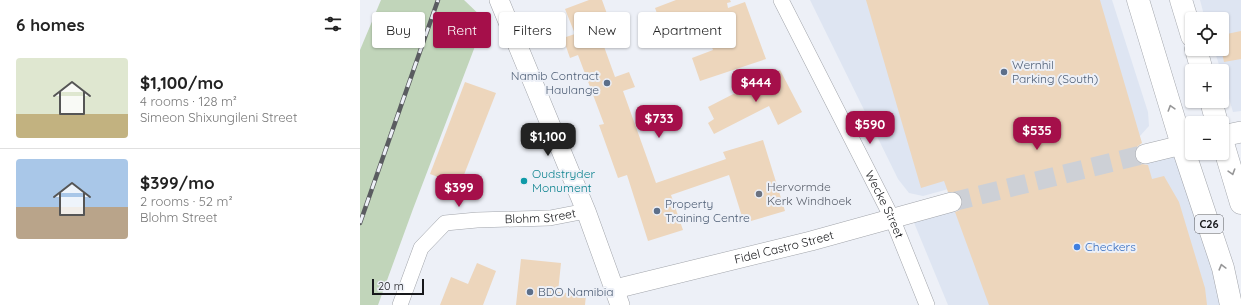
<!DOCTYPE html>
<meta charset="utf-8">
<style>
body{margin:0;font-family:Quicksand,sans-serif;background:#f6f6f6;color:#222;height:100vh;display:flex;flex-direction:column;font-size:15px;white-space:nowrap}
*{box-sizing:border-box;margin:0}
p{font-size:13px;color:#767676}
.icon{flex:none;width:22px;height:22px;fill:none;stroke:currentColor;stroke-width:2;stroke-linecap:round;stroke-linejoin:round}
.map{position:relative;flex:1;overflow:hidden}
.sheet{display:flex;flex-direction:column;background:#fff;width:360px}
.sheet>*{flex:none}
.guide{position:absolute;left:12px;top:12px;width:380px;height:36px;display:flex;gap:8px}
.buttons{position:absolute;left:825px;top:12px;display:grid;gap:8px}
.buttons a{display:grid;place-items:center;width:44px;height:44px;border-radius:4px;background:#fff;box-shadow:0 1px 3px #0004;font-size:20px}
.scale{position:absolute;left:12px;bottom:10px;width:52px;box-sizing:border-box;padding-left:4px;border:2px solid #17181b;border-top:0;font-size:11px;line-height:14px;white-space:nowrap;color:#17181b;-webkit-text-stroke:3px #edf0f7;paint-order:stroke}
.price{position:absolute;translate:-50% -34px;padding:0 9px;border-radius:8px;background:#a50f4a;color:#fff;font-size:13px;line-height:26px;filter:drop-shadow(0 1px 2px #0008)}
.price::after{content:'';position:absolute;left:50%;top:24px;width:12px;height:9px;margin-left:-6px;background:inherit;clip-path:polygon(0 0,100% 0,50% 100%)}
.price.current{background:#222;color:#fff}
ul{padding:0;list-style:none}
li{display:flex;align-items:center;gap:12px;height:100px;padding:0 16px}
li+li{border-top:1px solid #e0e0e0}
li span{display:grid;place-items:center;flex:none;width:112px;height:80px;border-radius:4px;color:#555}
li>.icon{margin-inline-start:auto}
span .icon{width:48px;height:48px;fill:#fffc;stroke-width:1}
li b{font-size:17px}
h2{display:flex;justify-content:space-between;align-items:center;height:48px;padding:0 16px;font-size:17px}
.chip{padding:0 14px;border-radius:4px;background:#fff;box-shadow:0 1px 3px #0004;font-size:14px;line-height:36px}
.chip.current{background:#a50f4a;color:#fff}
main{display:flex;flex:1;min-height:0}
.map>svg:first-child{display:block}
</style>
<main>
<section class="sheet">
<h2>6 homes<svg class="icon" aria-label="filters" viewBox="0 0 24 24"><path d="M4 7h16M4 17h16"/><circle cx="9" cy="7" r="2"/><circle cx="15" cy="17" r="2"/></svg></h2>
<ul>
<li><span style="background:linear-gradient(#dfe7d0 70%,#c2b280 0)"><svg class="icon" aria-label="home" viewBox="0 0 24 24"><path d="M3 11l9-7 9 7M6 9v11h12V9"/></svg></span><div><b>$1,100/mo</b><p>4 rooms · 128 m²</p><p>Simeon Shixungileni Street</p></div></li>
<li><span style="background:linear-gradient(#a9c7e8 60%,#b9a48a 0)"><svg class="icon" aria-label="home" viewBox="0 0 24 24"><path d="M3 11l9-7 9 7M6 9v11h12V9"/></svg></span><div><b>$399/mo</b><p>2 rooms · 52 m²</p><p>Blohm Street</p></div></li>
</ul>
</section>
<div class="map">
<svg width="881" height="305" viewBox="0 0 881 305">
<rect width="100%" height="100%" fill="#edf0f7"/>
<!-- built -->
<g fill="#dee5f2">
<path d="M450,0H752L788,112L789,126L779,137L563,196L549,193L538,179Z"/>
<path d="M840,0H881V111L873,112L862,75V71H861L854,49H862V19H845Z"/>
<path d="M822,145L871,305H588L550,213Z"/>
</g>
<!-- green -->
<path fill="#c1d5ba" d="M21,0H104L125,20L53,209L18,305H0V50Z"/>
<!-- building -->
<g fill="#edd6bc">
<path d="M229,0H242L255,36L242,41L255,77L269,72L275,87L263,91L296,183L366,159L363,152L403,140L425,211L384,223L369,175L311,195L323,230L288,241L267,175L258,178L239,125L244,124L218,55L210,58L203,38L215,34L205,9Z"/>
<path d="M316,0H370L371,2L367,3L368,8L385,2L406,59L340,81L332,58L353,50L340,13L302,27L295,8Z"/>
<path d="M506,0H740L782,143L778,146L775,151L774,157L777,161L782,164L788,165L792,179L804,176L819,202L845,288L847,305H629L595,212L600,210L602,205V199L600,194L595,192H588L584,181L561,188Z"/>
<path d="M881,31V59L864,62L862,53V35Z"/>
<path d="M420,70L442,112L418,125L409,106L354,134L348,123L354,119L348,107Z"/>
<path d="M105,82L136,93L100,185L70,174Z"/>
<path d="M161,259L201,263L198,292L226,295L225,305H156Z"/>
<path d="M117,263L136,271L123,305H80L91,277L108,284Z"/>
</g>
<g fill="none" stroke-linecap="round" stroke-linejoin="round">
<!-- tertiary-tunnel -->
<path stroke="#cdd0d6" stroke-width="19" stroke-dasharray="19 10" stroke-linecap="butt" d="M592,202L785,154"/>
<!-- minor casing -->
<g stroke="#a2a5ab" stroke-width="16">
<g id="minor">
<path id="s1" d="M421,0L532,218L567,305"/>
<path id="s2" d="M40,305L61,248L85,223L117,220L190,218L226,211"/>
</g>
</g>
<!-- tertiary casing -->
<g stroke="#a2a5ab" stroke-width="20">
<g id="tertiary">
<path d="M139,0L226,211L260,305"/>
<path d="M785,154L822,145"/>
<path id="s3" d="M255,289L451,241L592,202"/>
</g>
</g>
<!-- secondary casing -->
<g stroke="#a2a5ab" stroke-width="22">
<path id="secondary" d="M862,136L881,132"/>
</g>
<!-- primary casing -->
<g stroke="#a2a5ab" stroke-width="23">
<g id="primary">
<path d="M778,0L822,145L863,268L871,305"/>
<path d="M821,0L832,36"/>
<path d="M836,49L842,71"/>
<path d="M851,101L857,123"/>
<path d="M862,140L881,203"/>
</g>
</g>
<!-- minor -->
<use href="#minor" stroke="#fff" stroke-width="15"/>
<!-- tertiary -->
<use href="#tertiary" stroke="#fff" stroke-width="19"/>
<!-- secondary -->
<use href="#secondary" stroke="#fff" stroke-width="21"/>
<!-- primary -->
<use href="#primary" stroke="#fff" stroke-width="22"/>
<!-- rail casing -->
<g stroke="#5a5c60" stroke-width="4.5">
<path id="rail" d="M0,223L78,0"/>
</g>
<!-- rail -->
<use href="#rail" stroke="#edf0f7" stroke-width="3" stroke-dasharray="9" stroke-linecap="butt"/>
</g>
<!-- one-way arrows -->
<defs><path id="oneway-chevron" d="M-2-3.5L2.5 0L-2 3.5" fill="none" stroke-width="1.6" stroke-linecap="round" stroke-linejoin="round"/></defs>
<g stroke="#979798">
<use href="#oneway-chevron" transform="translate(811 108) rotate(-107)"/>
<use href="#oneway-chevron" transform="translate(872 172) rotate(73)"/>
<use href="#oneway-chevron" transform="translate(862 267) rotate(-105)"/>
</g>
<!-- markers -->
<g fill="#5c6f8a" stroke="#edf0f7" stroke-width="1.5">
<circle cx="644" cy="72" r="4"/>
<circle cx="247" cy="83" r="4"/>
<circle cx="297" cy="211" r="4"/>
<circle cx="170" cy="292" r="4"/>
</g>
<circle fill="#0f9aa8" stroke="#edf0f7" stroke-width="1.5" cx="164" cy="181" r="4"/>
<circle fill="#6b7280" stroke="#edf0f7" stroke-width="1.5" cx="399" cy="194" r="4"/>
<circle fill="#3f7fe0" stroke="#edf0f7" stroke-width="1.5" cx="717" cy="247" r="4"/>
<g text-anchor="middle" stroke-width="4" stroke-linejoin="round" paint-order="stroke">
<!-- shield labels -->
<rect fill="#edf0f7" stroke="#57595d" stroke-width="1" x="835" y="215" width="28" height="18" rx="3"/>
<g font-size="11" font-weight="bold" fill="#17181b">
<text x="849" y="228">C26</text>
</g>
<!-- service labels -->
<g font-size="12" fill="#4e5e75" stroke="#edf0f7" text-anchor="start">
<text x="652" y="69">Wernhil<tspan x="652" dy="14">Parking (South)</tspan></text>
<text x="239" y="80" text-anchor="end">Namib Contract<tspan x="239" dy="14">Haulange</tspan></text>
<text x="305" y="208">Property<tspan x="305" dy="14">Training Centre</tspan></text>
<text x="178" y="296">BDO Namibia</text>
</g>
<!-- culture labels -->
<g font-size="12" fill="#0d838f" stroke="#edf0f7" text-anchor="start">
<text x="172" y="178">Oudstryder<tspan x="172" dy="14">Monument</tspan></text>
</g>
<!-- worship labels -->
<g font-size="12" fill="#5b616d" stroke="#edf0f7" text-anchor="start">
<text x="407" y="191">Hervormde<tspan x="407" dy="14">Kerk Windhoek</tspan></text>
</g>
<!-- street labels -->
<g font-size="12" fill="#17181b" stroke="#edf0f7">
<text dy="4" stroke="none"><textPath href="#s1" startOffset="229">Wecke Street</textPath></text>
<text dy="4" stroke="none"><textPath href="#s2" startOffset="191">Blohm Street</textPath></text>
<text dy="4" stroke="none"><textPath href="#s3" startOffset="174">Fidel Castro Street</textPath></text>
</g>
<!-- shop labels -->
<g font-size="12" fill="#366cbe" stroke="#edf0f7" text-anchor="start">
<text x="725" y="251">Checkers</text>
</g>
</g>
</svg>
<div class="buttons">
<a><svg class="icon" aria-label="locate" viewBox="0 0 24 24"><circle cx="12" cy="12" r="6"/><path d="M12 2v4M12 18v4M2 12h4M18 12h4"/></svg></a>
<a>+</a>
<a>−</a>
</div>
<div class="scale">20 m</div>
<b class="price" style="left:396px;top:103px">$444</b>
<b class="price" style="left:299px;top:139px">$733</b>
<b class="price" style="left:510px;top:145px">$590</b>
<b class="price" style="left:677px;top:151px">$535</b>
<b class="price current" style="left:188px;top:157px">$1,100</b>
<b class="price" style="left:99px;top:208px">$399</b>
<div class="guide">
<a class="chip">Buy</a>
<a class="chip current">Rent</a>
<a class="chip">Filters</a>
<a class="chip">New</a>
<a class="chip">Apartment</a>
</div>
</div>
</main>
